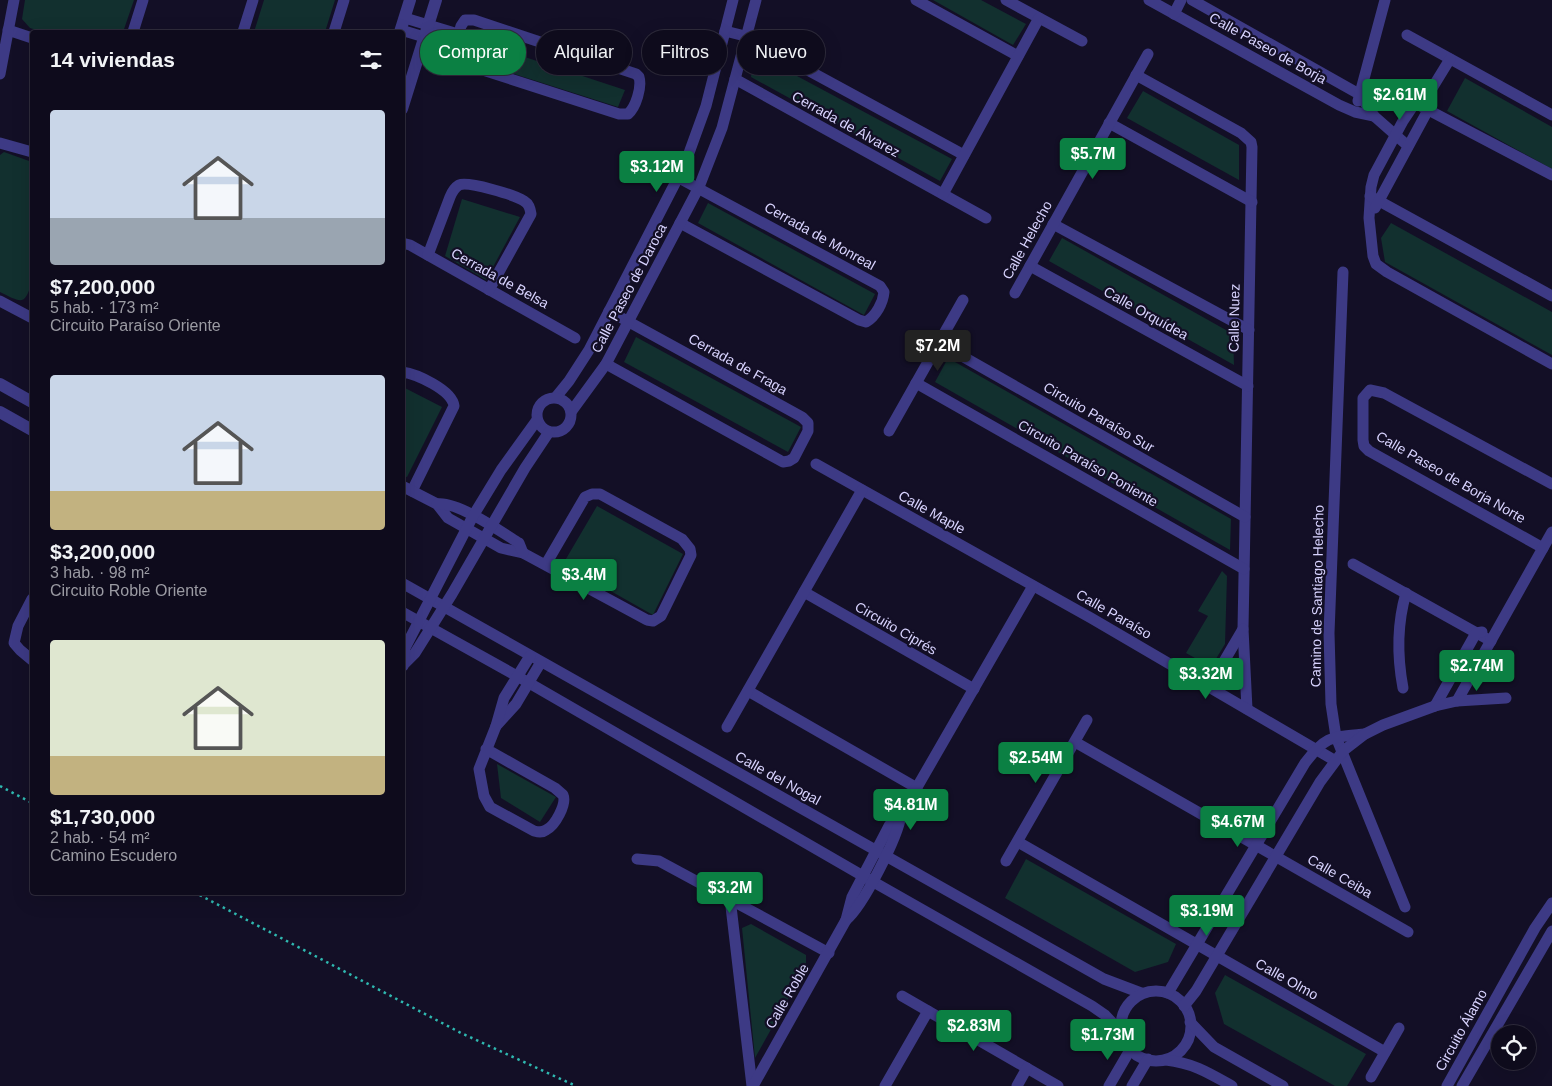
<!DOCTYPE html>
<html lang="es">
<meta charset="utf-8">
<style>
body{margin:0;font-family:Helvetica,sans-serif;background:#1c1929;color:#f1f3f6;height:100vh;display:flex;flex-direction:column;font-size:19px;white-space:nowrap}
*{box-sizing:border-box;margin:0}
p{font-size:16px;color:#9b9ba3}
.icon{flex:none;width:28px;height:28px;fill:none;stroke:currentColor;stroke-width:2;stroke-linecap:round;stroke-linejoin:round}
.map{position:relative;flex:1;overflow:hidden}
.drawer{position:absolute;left:30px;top:30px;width:375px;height:865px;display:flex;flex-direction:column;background:#0e0b1c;border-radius:5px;box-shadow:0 5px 20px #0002,0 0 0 1px #2e2b3b}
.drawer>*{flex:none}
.banner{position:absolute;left:420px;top:30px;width:475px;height:45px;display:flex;gap:10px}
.fabs{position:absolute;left:1491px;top:1025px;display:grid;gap:10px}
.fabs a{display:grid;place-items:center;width:45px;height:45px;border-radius:50%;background:#0e0b1c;box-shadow:0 5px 20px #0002,0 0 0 1px #2e2b3b;font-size:25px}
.price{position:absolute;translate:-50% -42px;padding:0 11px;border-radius:5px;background:#0b8043;color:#fff;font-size:16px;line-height:32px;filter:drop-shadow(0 1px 2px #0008)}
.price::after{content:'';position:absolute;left:50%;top:30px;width:15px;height:11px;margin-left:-8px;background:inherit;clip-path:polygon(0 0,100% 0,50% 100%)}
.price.active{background:#222;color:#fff}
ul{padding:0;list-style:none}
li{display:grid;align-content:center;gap:10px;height:265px;padding:0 20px}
li span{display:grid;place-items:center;height:155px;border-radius:5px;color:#555}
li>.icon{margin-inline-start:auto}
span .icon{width:90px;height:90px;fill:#fffc;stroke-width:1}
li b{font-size:21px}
h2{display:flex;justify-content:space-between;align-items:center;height:60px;padding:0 20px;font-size:21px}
.chip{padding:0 18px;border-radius:22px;background:#0e0b1c;box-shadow:0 5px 20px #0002,0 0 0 1px #2e2b3b;font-size:18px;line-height:45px}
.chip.active{background:#0b8043;color:#fff}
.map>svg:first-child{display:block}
</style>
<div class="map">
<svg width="1552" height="1086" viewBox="0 0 1552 1086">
<rect width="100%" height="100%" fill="#130f26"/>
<!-- green -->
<g fill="#12302f">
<path d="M25,0H134L123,32H43L30,28L22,19Z"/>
<path d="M264,0H335L325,32H254Z"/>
<path d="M933,0H981L1026,24L1013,45Z"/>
<path d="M470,39L625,90L618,107L467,59Z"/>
<path d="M754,53L952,159L940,181L751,77Z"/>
<path d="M1465,78L1552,127V169L1447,111Z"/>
<path d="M1143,91L1239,145V180L1127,118Z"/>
<path d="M4,152L32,162V281C25,306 22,303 0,292V155Z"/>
<path d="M462,199L520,217L486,280L445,256Z"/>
<path d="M708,203L875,294L864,315L698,223Z"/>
<path d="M1391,223L1552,312V355L1385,262L1381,238Z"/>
<path d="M1062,238L1233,334L1234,365L1049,261Z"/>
<path d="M636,337L801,427L788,452L624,362Z"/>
<path d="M948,358L1231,519L1230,550L935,382Z"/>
<path d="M403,387L442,407L407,477L402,476Z"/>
<path d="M597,506L683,554L653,615L563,564Z"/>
<path d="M1222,571L1227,576L1225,644L1211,667L1186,653L1208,616L1198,611Z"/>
<path d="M497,764L556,797L540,822L501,798Z"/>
<path d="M1026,859L1176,944L1168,962L1135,972L1005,898Z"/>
<path d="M751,924L806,955V967L755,1058L742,928Z"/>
<path d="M1225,975L1366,1054L1347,1086H1335L1224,1024L1215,993Z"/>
</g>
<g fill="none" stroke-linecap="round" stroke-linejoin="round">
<!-- path -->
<g stroke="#2fb8b0" stroke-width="2.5" stroke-dasharray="2.5 4" stroke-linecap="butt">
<path d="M0,786L32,803"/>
<path d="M194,892L461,1033L576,1086"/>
</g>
<!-- minor -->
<g stroke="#3d3a85" stroke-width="11">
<path d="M916,0L1018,56"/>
<path d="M1006,0L1082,41"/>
<path d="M1149,0L1339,105L1355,112L1374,116"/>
<path d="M1192,0L1359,94L1374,116L1408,146"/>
<path d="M1174,14L1181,0"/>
<path d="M405,18L458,34"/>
<path d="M465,20H474L636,74L639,77C642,87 636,107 628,114H619L461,63L457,61L453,53L461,26Z"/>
<path d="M8,30L32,38"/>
<path d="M401,30L454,46"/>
<path d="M725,31L745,36L964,155"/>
<path d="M133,32L143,0"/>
<path d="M243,32L253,0"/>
<path d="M334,32L344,0"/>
<path d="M1407,35L1552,115"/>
<path d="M1450,59L1431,90L1415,103L1403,121L1374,175L1371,187L1369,218L1373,256L1376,264L1387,272L1552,364"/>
<path d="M0,74L14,0"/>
<path d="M1136,75L1241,133L1251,142L1252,147L1243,629L1247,709"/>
<path d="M735,79L986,218"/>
<path d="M1358,101L1385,0"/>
<path d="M1415,103L1552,175"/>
<path d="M1109,123L1252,202"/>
<path d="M0,143L32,152"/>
<path d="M679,178L880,286L884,292C883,303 876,316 866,322L859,320L680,223"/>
<path d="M943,194L1039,18"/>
<path d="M1370,196L1552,296"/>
<path d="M1375,208L1428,110L1429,103"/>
<path d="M1053,224L1249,330"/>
<path d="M402,243L410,245L575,338"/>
<path d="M428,255L450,197C452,192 454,188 459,185C468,181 515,195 524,201C529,204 530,208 531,214L489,290"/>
<path d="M1030,266L1248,386"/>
<path d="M1343,272L1329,633L1331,704L1336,737L1405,907"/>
<path d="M1015,293L1148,54"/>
<path d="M0,301L32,318"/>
<path d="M939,343L1245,517"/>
<path d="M606,364L783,462L789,461L794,458L808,431V423L802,417L609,311"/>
<path d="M402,372C417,374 452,390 454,406L412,491"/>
<path d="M916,383L1244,569"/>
<path d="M556,397L569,381L589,350L685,164L706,106L733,0"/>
<circle cx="554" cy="415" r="17"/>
<path d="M571,412L606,364L699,187L722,128L756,0"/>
<path d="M889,431L963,300"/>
<path d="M816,464L1091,618L1334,760"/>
<path d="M402,486L437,504L448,518L501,548L523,553L647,620L653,621L661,616L691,555L690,549L682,539L600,494H592L585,497L546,564"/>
<path d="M437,504C457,501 500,531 519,543L523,553"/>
<path d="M1543,548L1369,451L1364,446L1363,440V398L1370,390L1384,393L1552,484"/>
<path d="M1353,564L1491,641"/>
<path d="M402,583L1104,979L1141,993"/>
<path d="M804,592L974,689"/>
<path d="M32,599L18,626L14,643L20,650L32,660"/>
<path d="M402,612L517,676L863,876L1092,1006L1105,1015L1122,1033"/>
<path d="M402,666L415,653L452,594L525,468L549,432"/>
<path d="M403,666L405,648L473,516L501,470L537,420"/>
<path d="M1209,687L1243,629"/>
<path d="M1403,688C1397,656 1397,624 1406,593"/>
<path d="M748,691L917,788"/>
<path d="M1457,701L1552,532"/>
<path d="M1435,706L1476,633L1482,632"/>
<path d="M496,726L516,704L541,662"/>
<path d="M727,727L862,490"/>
<path d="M1075,742L1408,932"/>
<path d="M486,749L555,788L563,795C567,804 555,826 546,830C542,833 538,832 534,831L490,807L484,796L479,769L496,726L504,698L530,656"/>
<path d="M1018,842L1385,1052"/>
<path d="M637,859L659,861L829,953"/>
<path d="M1006,861L1087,720"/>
<path d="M730,898L752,1086"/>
<path d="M846,920L852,897L889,826L894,819L901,815"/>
<circle cx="1156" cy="1026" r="35"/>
<path d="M1168,993L1305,763C1326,735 1332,737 1365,734"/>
<path d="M902,996L1058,1086"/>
<path d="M1184,1006L1196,991L1320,782L1343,751L1365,734L1383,725L1435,706L1457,701L1506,698"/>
<path d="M1190,1022L1214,1047L1283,1086"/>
<path d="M1166,1060C1193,1063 1209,1073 1232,1086"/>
<path d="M1371,1077L1399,1028"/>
<path d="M753,1086L846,920C863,906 898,837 901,815L1033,586"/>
<path d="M885,1086L928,1011"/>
<path d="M1017,1086L1027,1068"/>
<path d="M1109,1086L1130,1050"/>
<path d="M1132,1086L1148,1059"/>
<path d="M1447,1086L1535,928L1552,903"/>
<path d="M1462,1086L1552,931"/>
</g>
<!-- tertiary -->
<g stroke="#3d3a85" stroke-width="12">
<path d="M400,32L410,0"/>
<path d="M402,109L436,0"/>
<path d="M0,384L32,402"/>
<path d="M0,412L32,430"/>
</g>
</g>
<g text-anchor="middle" stroke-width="4.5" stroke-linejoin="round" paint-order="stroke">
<!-- street labels -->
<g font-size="14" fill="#d9d4ff" stroke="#130f26">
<text transform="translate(1268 48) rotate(29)" y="5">Calle Paseo de Borja</text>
<text transform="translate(846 124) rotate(29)" y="5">Cerrada de Álvarez</text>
<text transform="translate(820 236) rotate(29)" y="5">Cerrada de Monreal</text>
<text transform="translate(1027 240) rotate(-61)" y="5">Calle Helecho</text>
<text transform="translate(500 278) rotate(29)" y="5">Cerrada de Belsa</text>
<text transform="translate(629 288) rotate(-62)" y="5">Calle Paseo de Daroca</text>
<text transform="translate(1146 313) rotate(29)" y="5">Calle Orquídea</text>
<text transform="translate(1234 318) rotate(-89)" y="5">Calle Nuez</text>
<text transform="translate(738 364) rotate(29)" y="5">Cerrada de Fraga</text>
<text transform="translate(1099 417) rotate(30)" y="5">Circuito Paraíso Sur</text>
<text transform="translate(1088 463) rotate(30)" y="5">Circuito Paraíso Poniente</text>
<text transform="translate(1451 477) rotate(30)" y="5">Calle Paseo de Borja Norte</text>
<text transform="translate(932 512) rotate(29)" y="5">Calle Maple</text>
<text transform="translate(1317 596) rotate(-89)" y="5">Camino de Santiago Helecho</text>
<text transform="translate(1114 614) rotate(30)" y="5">Calle Paraíso</text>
<text transform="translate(896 628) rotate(30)" y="5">Circuito Ciprés</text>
<text transform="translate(778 778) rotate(29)" y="5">Calle del Nogal</text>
<text transform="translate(1340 876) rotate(30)" y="5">Calle Ceiba</text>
<text transform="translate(1287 979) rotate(29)" y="5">Calle Olmo</text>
<text transform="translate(787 996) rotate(-60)" y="5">Calle Roble</text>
<text transform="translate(1461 1030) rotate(-61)" y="5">Circuito Álamo</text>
</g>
</g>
</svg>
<div class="fabs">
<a><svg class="icon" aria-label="locate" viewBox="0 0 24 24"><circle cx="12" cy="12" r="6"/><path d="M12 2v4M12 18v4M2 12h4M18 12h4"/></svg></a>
</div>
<b class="price" style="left:1400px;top:121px">$2.61M</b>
<b class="price" style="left:1093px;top:180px">$5.7M</b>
<b class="price" style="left:657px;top:193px">$3.12M</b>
<b class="price active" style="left:938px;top:372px">$7.2M</b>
<b class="price" style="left:584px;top:601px">$3.4M</b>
<b class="price" style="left:1477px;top:692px">$2.74M</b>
<b class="price" style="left:1206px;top:700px">$3.32M</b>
<b class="price" style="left:1036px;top:784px">$2.54M</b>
<b class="price" style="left:911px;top:831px">$4.81M</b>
<b class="price" style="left:1238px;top:848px">$4.67M</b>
<b class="price" style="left:730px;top:914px">$3.2M</b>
<b class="price" style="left:1207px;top:937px">$3.19M</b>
<b class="price" style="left:974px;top:1052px">$2.83M</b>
<b class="price" style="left:1108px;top:1061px">$1.73M</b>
<div class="banner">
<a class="chip active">Comprar</a>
<a class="chip">Alquilar</a>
<a class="chip">Filtros</a>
<a class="chip">Nuevo</a>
</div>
<section class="drawer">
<h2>14 viviendas<svg class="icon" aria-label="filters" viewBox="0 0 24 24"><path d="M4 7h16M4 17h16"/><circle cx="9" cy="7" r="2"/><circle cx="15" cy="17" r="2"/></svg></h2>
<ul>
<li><span style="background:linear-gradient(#c9d6e8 70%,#9aa5b1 0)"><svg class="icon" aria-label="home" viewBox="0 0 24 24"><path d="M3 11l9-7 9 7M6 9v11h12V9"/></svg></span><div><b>$7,200,000</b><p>5 hab. · 173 m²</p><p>Circuito Paraíso Oriente</p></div></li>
<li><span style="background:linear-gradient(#c9d6e8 75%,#c2b280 0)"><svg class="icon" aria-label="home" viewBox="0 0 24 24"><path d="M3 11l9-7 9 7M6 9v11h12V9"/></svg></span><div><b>$3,200,000</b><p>3 hab. · 98 m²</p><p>Circuito Roble Oriente</p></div></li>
<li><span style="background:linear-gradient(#dfe7d0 75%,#c2b280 0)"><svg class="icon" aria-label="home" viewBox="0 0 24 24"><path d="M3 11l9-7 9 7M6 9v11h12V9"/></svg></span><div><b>$1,730,000</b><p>2 hab. · 54 m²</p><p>Camino Escudero</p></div></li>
</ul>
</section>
</div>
